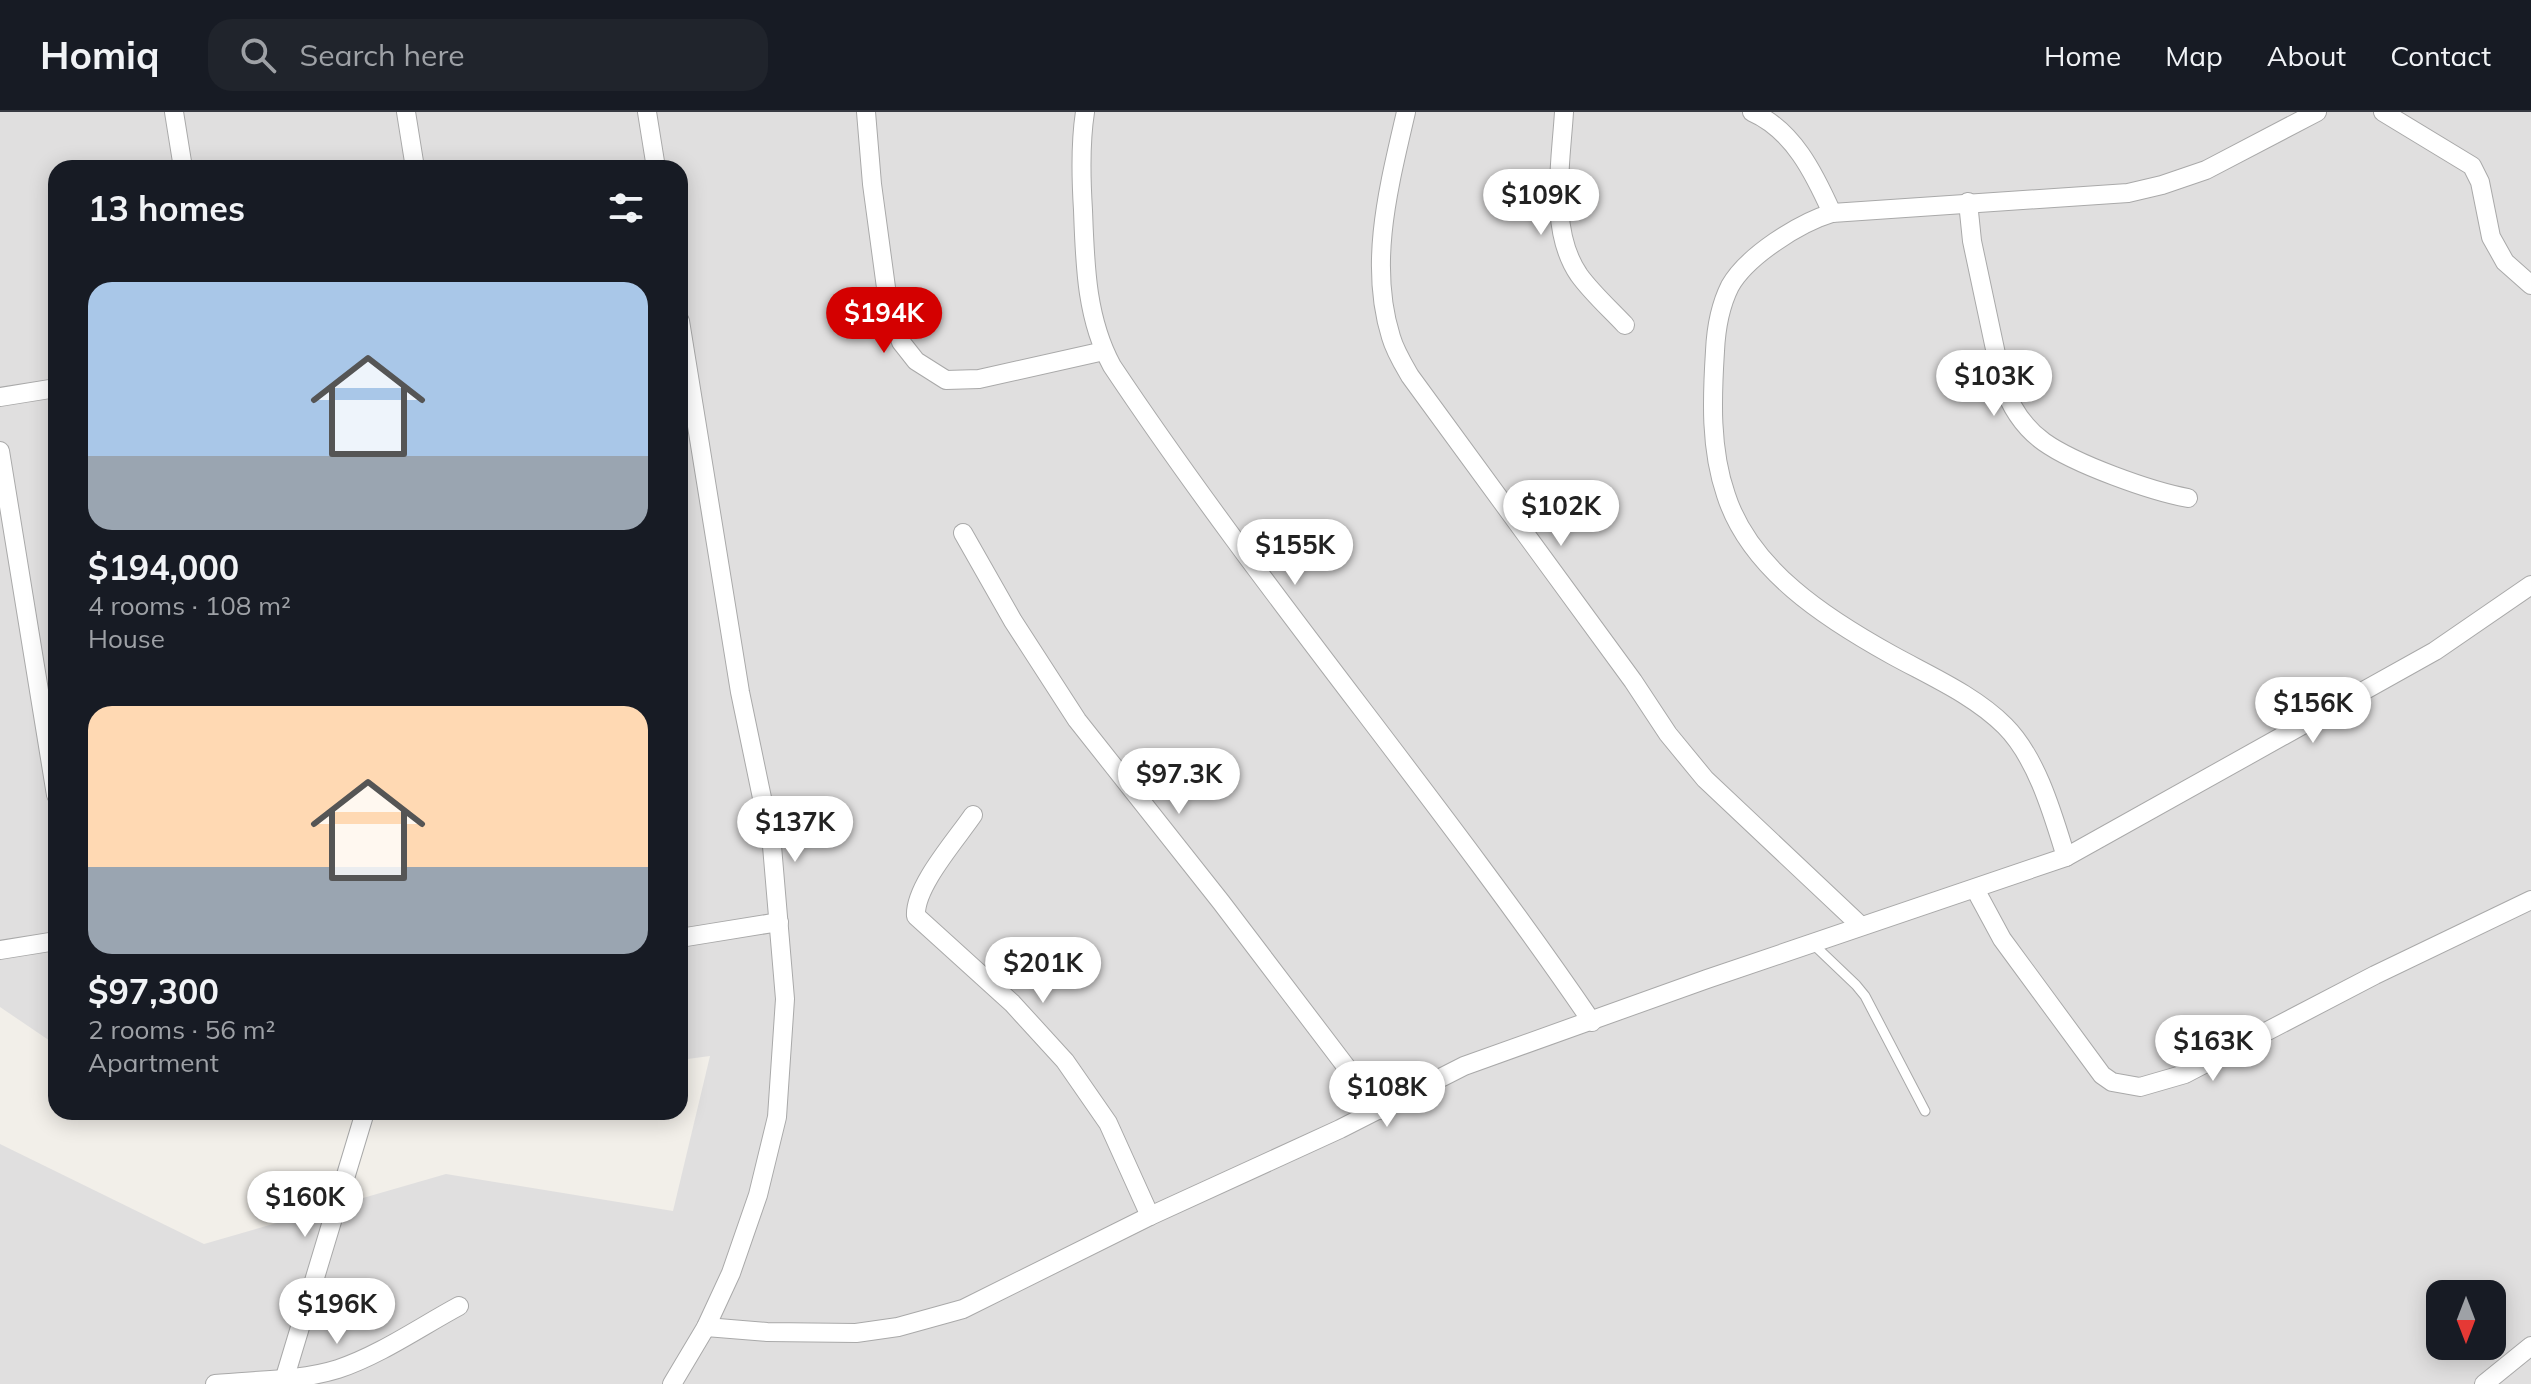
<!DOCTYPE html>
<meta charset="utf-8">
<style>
body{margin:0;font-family:Mulish,sans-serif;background:#20242c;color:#f1f3f6;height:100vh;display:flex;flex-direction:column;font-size:30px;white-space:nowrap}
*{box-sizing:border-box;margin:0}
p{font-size:26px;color:#9ea1a6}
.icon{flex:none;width:44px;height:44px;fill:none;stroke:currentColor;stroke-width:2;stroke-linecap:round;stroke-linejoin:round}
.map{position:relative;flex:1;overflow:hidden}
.sheet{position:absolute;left:48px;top:48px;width:640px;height:960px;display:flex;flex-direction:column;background:#171b24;border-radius:24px;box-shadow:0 4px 20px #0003}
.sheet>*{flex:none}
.needle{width:52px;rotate:180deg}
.buttons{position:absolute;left:2426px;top:1168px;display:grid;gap:16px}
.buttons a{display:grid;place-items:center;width:80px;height:80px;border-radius:16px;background:#171b24;box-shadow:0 4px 20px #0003;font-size:40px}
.price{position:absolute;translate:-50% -68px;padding:0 18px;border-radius:28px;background:#fff;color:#222;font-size:26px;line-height:52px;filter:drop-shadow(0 2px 4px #0008)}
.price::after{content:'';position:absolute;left:50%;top:48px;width:24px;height:18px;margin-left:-12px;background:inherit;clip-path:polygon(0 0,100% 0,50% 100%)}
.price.current{background:#d40000;color:#fff}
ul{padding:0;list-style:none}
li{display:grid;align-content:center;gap:16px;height:424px;padding:0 40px}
li span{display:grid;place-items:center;height:248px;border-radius:24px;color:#555}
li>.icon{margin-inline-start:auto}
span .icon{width:144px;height:144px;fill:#fffc;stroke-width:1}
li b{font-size:34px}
h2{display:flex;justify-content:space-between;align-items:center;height:96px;padding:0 40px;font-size:34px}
header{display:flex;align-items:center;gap:48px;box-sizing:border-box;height:112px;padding:0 40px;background:#171b24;border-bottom:2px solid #363941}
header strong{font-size:38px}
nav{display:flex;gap:44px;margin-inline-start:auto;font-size:28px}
.search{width:560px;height:72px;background:#20242c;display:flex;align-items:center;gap:20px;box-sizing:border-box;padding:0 28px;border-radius:24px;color:#9ea1a6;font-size:30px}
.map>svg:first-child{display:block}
</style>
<header>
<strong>Homiq</strong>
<div class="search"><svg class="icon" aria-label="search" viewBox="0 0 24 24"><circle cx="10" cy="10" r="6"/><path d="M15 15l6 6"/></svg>Search here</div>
<nav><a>Home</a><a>Map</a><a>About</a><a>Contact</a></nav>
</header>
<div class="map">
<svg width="2531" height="1272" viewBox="0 0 2531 1272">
<rect width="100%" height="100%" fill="#f2efe9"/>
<!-- residential -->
<path fill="#e0dfdf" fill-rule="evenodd" d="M0,0H2531V1272H0V1032L204,1132L446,1062L673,1099L710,944L680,948V56H56V933L0,895ZM2440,1182H2492V1234H2440Z"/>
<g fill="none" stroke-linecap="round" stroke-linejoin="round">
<!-- service casing -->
<g stroke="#a9a9a9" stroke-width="11">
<path id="service" d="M1812,831L1856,873L1865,884L1925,999"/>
</g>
<!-- minor casing -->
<g stroke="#a9a9a9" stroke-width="20">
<g id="minor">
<path d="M174,0L183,56"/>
<path d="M406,0L415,56"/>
<path d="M647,0L656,56"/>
<path d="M866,0L872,72L887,183L901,230L916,249L946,268L979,267L1104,239"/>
<path d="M1085,0C1080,32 1081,66 1083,98C1085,152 1086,206 1112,254C1263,480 1439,686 1592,910"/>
<path d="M1406,0C1389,74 1368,151 1391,225C1395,239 1403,252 1410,264L1633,569L1668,622L1705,667L1861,814"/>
<path d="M1564,0C1561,51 1548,118 1579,163C1592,181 1610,197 1625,213"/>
<path d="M1752,0C1793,18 1814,61 1832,101"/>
<path d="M2383,0L2472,54L2480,70L2491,125L2505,150L2531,173"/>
<path d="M1968,90L1972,129L2002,270C2010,294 2023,315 2044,330C2075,352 2150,379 2188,386"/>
<path d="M0,285L56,276"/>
<path d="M0,339L56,683"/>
<path d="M963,421L1013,509L1077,608L1221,790L1379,998"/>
<path d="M973,703C956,728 914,775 916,804L1012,891L1065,949L1108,1011L1150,1104"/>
<path d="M2066,745C2053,703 2037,646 2005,614C1974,583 1930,564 1892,543C1827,507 1750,458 1726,383C1710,337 1712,286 1715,239C1716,217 1720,194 1730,174C1747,144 1799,111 1832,101L2128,81L2162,73L2206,58L2317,0"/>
<path d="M1975,777L2002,827L2102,963L2112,970L2140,975L2185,962L2375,863L2531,788"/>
<path d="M680,826L779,810"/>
<path d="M0,838L56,829"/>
<path d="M706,1215L767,1220L856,1221L898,1215L963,1197L1150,1104L1340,1017L1464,954L1707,867L2066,745L2435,539L2531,473"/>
<path d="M285,1265L365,1000"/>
<path d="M215,1272C255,1268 300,1269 338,1257C380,1243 420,1215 459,1194"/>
<path d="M672,1272L706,1215L731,1161L758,1083L777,1005L785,887L772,734L740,580L680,209"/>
<path d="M2484,1272L2531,1234"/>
</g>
</g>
<!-- service -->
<use href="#service" stroke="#fff" stroke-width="9"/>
<!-- minor -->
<use href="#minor" stroke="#fff" stroke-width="18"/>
</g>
</svg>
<div class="buttons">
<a><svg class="needle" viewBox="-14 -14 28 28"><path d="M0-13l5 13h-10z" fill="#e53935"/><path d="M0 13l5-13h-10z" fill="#9ea1a6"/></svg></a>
</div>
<b class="price" style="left:1541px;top:125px">$109K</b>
<b class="price current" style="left:884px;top:243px">$194K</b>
<b class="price" style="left:1994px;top:306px">$103K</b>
<b class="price" style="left:1561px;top:436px">$102K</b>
<b class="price" style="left:1295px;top:475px">$155K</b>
<b class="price" style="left:2313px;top:633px">$156K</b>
<b class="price" style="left:1179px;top:704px">$97.3K</b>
<b class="price" style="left:795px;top:752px">$137K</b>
<b class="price" style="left:1043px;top:893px">$201K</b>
<b class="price" style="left:2213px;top:971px">$163K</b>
<b class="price" style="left:1387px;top:1017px">$108K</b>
<b class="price" style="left:305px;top:1127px">$160K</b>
<b class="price" style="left:337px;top:1234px">$196K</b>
<section class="sheet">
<h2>13 homes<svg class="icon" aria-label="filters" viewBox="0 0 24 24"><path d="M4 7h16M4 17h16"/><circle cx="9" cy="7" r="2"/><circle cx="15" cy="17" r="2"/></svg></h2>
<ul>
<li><span style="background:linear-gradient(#a9c7e8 70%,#9aa5b1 0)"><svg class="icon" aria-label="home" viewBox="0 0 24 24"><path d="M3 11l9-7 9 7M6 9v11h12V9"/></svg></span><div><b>$194,000</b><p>4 rooms · 108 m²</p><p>House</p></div></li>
<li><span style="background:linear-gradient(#ffd9b3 65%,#9aa5b1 0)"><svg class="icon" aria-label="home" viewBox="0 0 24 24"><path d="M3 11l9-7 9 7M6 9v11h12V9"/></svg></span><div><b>$97,300</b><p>2 rooms · 56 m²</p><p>Apartment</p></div></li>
</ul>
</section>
</div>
